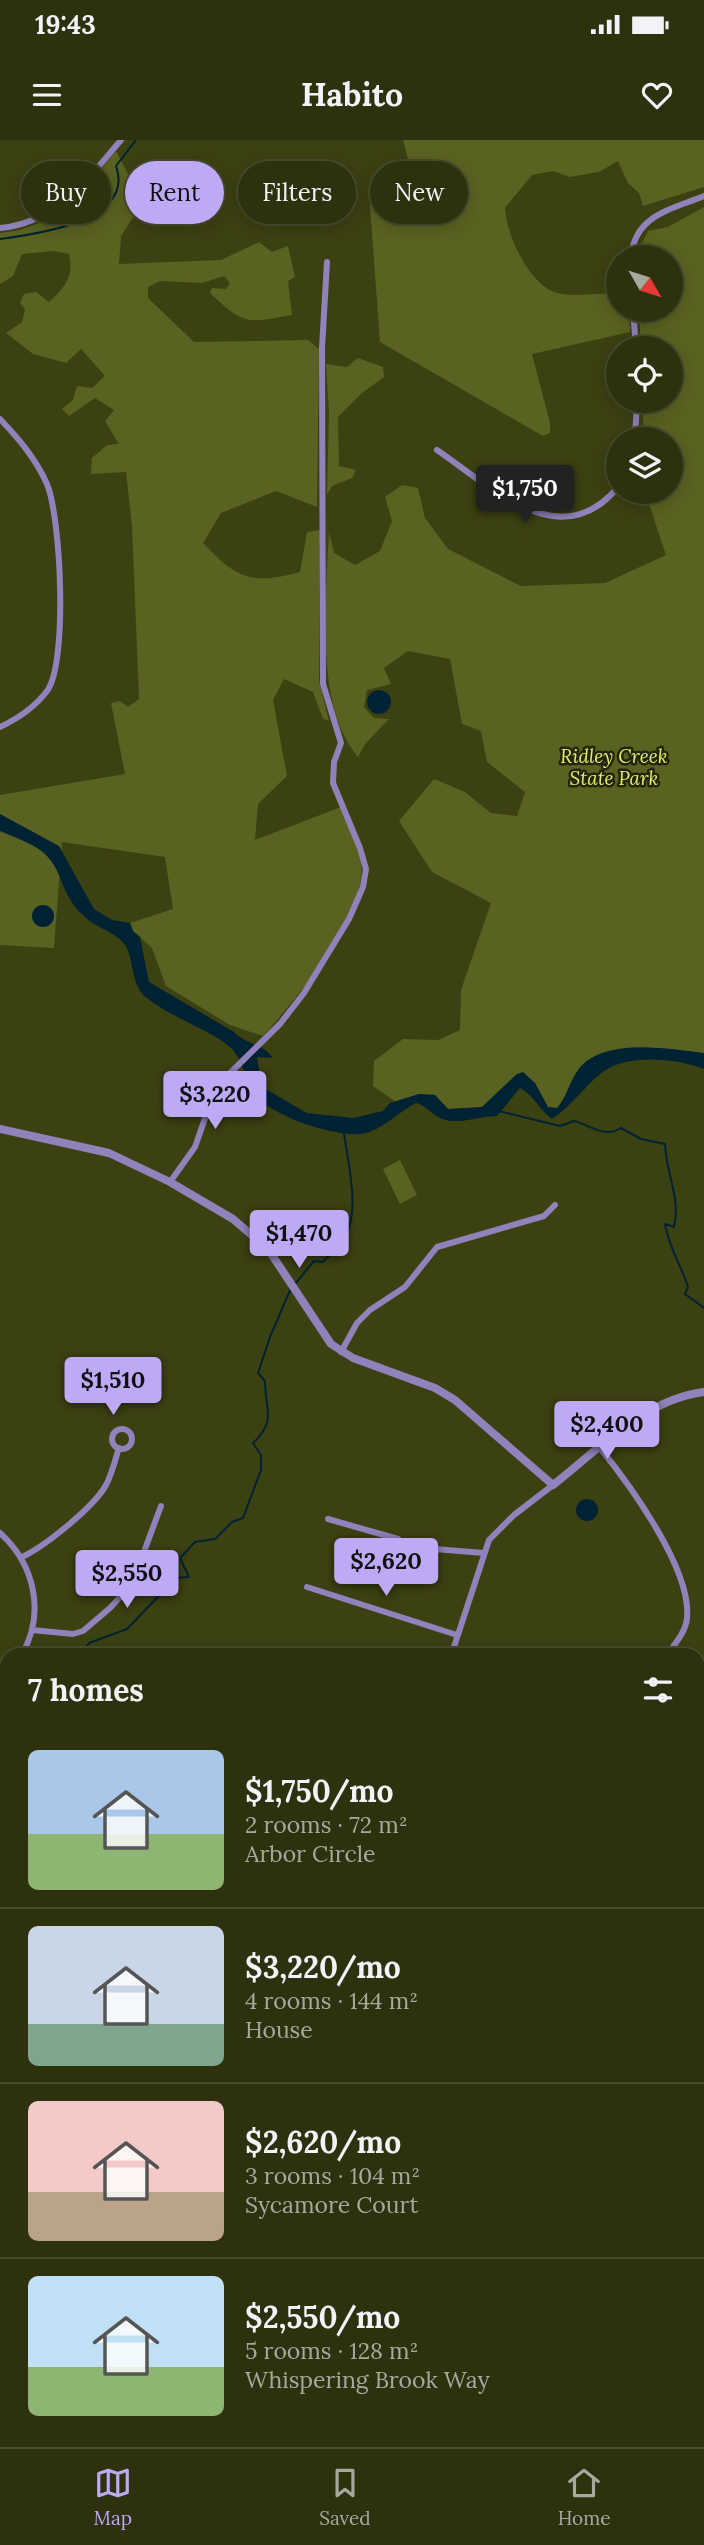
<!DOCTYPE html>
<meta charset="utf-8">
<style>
body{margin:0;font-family:Lora,serif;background:#393d1c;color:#f1f3f6;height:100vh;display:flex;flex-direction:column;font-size:26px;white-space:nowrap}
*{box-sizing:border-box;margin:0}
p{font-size:23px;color:#a7a99e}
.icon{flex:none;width:38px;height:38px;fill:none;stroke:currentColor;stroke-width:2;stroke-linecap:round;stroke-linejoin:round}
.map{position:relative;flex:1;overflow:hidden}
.sheet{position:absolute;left:0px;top:1508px;width:705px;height:800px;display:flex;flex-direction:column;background:#2d310e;border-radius:21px 21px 0 0;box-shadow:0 4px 18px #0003,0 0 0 2px #484c2e}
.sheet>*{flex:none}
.guide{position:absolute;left:21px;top:21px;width:663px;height:63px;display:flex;gap:14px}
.needle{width:46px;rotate:129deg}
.controls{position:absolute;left:606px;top:105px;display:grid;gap:14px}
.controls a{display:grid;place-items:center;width:77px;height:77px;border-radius:50%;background:#2d310e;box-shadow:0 4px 18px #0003,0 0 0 2px #484c2e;font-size:35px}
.price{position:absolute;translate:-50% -60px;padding:0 16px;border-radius:7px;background:#bda9f5;color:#111;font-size:23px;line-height:46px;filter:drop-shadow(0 2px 4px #0008)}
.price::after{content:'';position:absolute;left:50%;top:42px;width:21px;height:16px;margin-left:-10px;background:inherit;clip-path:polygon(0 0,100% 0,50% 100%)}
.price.active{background:#222;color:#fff}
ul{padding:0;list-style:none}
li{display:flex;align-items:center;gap:21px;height:175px;padding:0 28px}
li+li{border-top:2px solid #484c2e}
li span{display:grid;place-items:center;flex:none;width:196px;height:140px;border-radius:10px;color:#555}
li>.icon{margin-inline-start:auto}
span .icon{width:84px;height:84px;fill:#fffc;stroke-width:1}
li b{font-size:30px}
h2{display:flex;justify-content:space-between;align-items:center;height:84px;padding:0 28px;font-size:30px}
.pill{padding:0 24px;border-radius:32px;background:#2d310e;box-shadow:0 4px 18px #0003,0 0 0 2px #484c2e;font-size:24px;line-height:63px}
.pill.active{background:#bda9f5;color:#111}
.status{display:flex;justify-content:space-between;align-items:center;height:49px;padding:0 35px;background:#2d310e;direction:ltr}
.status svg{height:19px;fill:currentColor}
header{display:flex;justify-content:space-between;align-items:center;height:91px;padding:0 28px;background:#2d310e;font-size:32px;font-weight:700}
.tab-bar{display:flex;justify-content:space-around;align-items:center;height:98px;border-top:2px solid #484c2e;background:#2d310e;font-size:19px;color:#a7a99e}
.tab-bar a{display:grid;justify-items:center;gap:4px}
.tab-bar .active{color:#bda9f5}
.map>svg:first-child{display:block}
</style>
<div class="status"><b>19:43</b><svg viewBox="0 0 49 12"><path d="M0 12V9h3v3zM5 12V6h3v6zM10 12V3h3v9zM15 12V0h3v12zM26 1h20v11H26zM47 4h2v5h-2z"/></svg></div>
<header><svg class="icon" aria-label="menu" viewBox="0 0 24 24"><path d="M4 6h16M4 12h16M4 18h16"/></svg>Habito<svg class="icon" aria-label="heart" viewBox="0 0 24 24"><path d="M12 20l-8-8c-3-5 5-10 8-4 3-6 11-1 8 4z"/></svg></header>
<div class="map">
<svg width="704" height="2307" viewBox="0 0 704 2307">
<rect width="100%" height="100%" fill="#3c4112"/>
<!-- green -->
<g fill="#5a6221">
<path d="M403,0H704V47L643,66L639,53L628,43L618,21L599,32L570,37L553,31L532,35L505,68C506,94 529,145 557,153C571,157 602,153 618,153V170H629L630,192L532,214L550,283V293L543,296L380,202L369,52L409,23Z"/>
<path d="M116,11L143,62L121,96L119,124L221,120L259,102L272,112L288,106L295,137L288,141L292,175C247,183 245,186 210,153L212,148L226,149L230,143L224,136L202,143L160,141L148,147V158L194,202L308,200L319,209L317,367L276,351L221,373L203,403C237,439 252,445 300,432L307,392L320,390L319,541L329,581L323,579L313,552L284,539L273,560L287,636L258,664L255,700L341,667C347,684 359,704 361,722C368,775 297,858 263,896L230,885L166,846L152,808L133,791L130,783L173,769L165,717L62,702L54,808L0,805V655L125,634L111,563L120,561L128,567L139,559L132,386L126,332L91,334L92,318L107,305L119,304L105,281L114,270L95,258L69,276L62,269L73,260L77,246L92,248L105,236L81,209L66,223L33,214L6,193L22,182L25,169L20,163L24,154L36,152L49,162C65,147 74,137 69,114L53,111L22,114L13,136L0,144V93C54,89 84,50 116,11Z"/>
<path d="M704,67V923L683,916L681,910C656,908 615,902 593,918C581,927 568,955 557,968L548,967L535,943L517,934L482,967L448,969L435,955L419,954L396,962L373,946L374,921L403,899L438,900L460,890L461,850L491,763L432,732L399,681L434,639L465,652L491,673L517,676L525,652L487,622L481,591L462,584L450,519L408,511L384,528L391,544L367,550L364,567L374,578L389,579L365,604L358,617C314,566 326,457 329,392L334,413L355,425L380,411L392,381L385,357L402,345L418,348L425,378L448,409L521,446L605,443L666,415L645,352H670V299H644L642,261H670V208H640V170H670V117H641L640,107L648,91L668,87Z"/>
<path d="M358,218L383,227L384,237L362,253L338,277L339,326L356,330L352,338L332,346L327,355L329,273L326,224L347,227Z"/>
<path d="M400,1020L417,1055L400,1064L383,1029Z"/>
<path d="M58,2301H128L119,2307H58Z"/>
<path d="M377,2301H451L450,2307H376Z"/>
</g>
<!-- water -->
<g fill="#002334">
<circle cx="379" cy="562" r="12"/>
<path d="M0,674L59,706L94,769L112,780L130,783L133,791L140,797L149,842L234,892C246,905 263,903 273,918L257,917L262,947L307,973L353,978L383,971L390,963L419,954L435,955L448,969L482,967L517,934L523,932L535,943L548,967L557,968C567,957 569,942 578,930C602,897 670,909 704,913V929C677,918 628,914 604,931C585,945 572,966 552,979C539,970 534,955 520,948L497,976C478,976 458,986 440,978C431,974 427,966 416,963C398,972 382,991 361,994C335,997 269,976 254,953C245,940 244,923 233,910C218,893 169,877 147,858C130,845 135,821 125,805C115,791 98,789 86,778C61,757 64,734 47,716C37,705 14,697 0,691Z"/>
<circle cx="43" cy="776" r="11"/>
<circle cx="587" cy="1370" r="11"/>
</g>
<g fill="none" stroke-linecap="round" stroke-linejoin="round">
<!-- stream -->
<g stroke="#002334" stroke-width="2">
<path d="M0,99C35,94 136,82 116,26L136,0"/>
<path d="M499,971L560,986L574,981C590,985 604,999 621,988L641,999L665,1004C666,1034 681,1058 674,1087L665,1084C669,1108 681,1125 688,1147L685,1154L704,1168"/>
<path d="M295,1144L314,1121L323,1122C329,1115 337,1109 342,1101C362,1076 348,1024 344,993"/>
<path d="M81,1516L89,1503L127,1489L176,1438L189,1437L180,1418L195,1402L215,1399L232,1382L243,1378L261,1330V1315L253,1303C277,1281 265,1269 265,1241L258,1233L270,1197L291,1148"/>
<path d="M0,1569L7,1568"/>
</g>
<!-- minor -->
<g stroke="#9082bb" stroke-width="6">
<path d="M0,88C56,83 87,40 121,0"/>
<path d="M631,117C635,75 670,70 704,56"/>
<path d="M633,170L636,208"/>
<path d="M0,279C19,299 36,319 47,344C61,378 68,523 47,551C35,567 17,579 0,587"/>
<path d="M635,299L637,261"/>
<path d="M437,310C490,346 561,417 618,347"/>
<path d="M170,1042L195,1007L211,961L224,939L280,884L304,853L349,779L363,747L366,729L360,708L333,643L334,622L341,603L323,544L322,208L327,122"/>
<path d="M341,1212L357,1183L370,1170L405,1147L437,1107L544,1076L555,1065"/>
<circle cx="122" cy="1299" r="10"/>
<path d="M600,1308C630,1345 692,1430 687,1478C686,1492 674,1505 666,1516"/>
<path d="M328,1379L398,1399L409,1407L484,1413"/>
<path d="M0,1393C35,1425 46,1474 21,1516"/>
<path d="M22,1417C44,1407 94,1367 106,1345C112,1334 115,1320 119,1308"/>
<path d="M307,1447L457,1495"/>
<path d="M32,1490L73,1494L83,1491L110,1468L132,1444L161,1366"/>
<path d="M451,1516L489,1400L514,1375L553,1345"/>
<path d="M0,1539L7,1533"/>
<path d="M698,1723L704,1719"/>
<path d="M0,1822L7,1819"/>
<path d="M698,1936L704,1931"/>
<path d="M0,1956L7,1963"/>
<path d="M0,2186L7,2181"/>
<path d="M698,2195L704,2197"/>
<path d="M639,2301L643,2307"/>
</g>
<!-- tertiary -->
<path stroke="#9082bb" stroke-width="8" d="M0,989L109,1013L170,1042L233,1079L268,1109L331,1204L353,1218L435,1248L455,1260L553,1345C598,1310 645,1259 704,1252"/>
</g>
<g text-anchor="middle" stroke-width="5" stroke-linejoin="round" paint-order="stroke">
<!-- park labels -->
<g font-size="19" font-style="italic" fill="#deee69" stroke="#23260d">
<text x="614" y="623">Ridley Creek<tspan x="614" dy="22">State Park</tspan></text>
</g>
</g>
</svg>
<div class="controls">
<a><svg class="needle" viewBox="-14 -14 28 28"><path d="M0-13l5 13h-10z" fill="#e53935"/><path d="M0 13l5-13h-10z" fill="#a7a99e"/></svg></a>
<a><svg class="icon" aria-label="locate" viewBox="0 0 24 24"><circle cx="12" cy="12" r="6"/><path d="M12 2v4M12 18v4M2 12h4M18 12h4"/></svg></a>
<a><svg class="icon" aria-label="layers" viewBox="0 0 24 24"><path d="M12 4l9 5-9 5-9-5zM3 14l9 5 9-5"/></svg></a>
</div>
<b class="price active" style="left:525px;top:385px">$1,750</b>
<b class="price" style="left:215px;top:991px">$3,220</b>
<b class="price" style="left:299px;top:1130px">$1,470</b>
<b class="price" style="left:113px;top:1277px">$1,510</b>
<b class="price" style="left:607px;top:1321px">$2,400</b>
<b class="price" style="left:386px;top:1458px">$2,620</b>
<b class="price" style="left:127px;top:1470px">$2,550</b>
<div class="guide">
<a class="pill">Buy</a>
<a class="pill active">Rent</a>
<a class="pill">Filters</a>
<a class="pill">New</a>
</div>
<section class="sheet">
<h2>7 homes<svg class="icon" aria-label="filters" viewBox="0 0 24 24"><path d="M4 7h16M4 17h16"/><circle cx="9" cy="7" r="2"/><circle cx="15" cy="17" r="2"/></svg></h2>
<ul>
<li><span style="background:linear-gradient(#a9c7e8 60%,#8fb573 0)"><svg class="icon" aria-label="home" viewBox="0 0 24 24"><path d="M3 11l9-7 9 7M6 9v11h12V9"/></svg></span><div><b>$1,750/mo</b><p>2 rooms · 72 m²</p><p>Arbor Circle</p></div></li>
<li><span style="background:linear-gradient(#c9d6e8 70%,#7fa58c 0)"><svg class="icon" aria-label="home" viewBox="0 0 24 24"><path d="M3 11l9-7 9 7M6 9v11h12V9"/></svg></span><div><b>$3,220/mo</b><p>4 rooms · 144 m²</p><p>House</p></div></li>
<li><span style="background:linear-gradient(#f6c9c9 65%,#b9a48a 0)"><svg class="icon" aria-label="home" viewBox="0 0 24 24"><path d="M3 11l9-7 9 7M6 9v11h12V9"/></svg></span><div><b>$2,620/mo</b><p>3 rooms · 104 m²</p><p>Sycamore Court</p></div></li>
<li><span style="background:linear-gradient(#bfe0f5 65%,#8fb573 0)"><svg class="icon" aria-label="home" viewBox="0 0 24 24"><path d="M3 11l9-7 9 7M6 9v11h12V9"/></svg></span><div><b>$2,550/mo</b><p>5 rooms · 128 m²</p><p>Whispering Brook Way</p></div></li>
</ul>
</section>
</div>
<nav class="tab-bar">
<a class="active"><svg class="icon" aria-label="map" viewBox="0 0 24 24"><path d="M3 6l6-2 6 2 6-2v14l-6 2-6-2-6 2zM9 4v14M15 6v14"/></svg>Map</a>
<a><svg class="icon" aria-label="saved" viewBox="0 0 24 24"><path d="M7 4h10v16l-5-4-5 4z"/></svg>Saved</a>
<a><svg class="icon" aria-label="home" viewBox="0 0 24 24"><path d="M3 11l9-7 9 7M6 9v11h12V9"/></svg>Home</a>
</nav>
